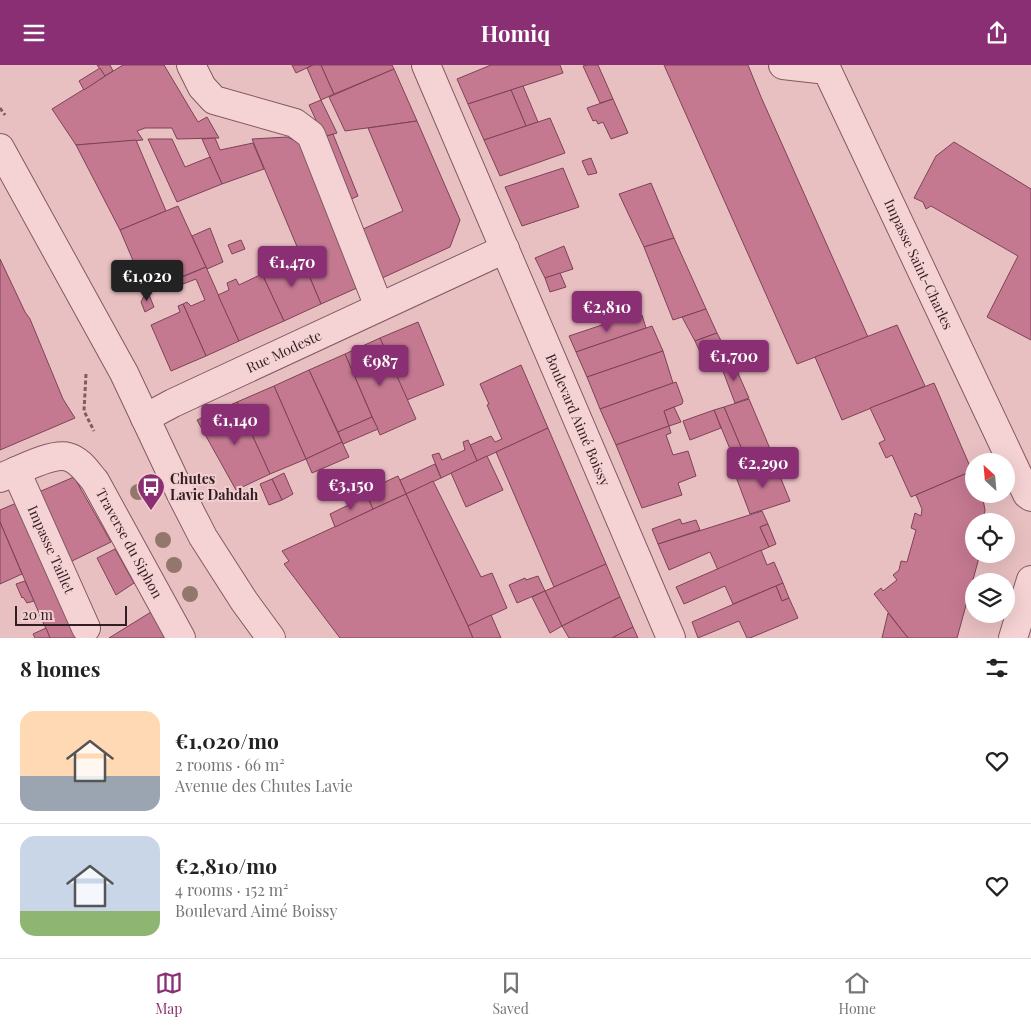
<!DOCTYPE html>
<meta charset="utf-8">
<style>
body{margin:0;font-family:"Playfair Display",serif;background:#f6f6f6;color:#222;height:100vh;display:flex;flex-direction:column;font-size:19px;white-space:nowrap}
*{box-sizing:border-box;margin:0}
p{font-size:16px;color:#767676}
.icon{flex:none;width:28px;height:28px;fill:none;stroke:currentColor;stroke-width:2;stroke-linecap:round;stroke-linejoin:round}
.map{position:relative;height:573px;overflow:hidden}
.panel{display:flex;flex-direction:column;background:#fff;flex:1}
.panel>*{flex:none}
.needle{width:32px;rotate:334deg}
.buttons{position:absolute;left:965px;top:388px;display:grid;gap:10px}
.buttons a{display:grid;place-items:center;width:50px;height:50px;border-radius:50%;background:#fff;box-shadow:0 5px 20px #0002;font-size:25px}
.scale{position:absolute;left:15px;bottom:12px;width:112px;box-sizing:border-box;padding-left:5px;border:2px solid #321d22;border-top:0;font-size:14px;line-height:18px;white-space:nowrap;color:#321d22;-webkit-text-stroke:4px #f1cfd0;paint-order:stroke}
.price{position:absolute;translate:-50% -42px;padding:0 11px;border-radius:5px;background:#8a2f73;color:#fff;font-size:16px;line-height:32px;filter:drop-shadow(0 1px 2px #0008)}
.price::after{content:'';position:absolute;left:50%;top:30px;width:15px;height:11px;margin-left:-8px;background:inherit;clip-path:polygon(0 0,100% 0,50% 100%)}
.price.on{background:#222;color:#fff}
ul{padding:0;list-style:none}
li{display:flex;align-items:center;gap:15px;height:125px;padding:0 20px}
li+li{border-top:1px solid #e0e0e0}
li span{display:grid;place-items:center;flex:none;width:140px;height:100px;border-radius:15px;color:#555}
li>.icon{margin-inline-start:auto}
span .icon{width:60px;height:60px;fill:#fffc;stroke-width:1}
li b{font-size:21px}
h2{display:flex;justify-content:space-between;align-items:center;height:60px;padding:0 20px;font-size:21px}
header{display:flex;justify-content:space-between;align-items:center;height:65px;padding:0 20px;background:#8a2f73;color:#fff;font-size:22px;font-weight:700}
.tab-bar{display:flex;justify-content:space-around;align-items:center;height:70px;border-top:1px solid #e0e0e0;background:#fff;font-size:14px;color:#767676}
.tab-bar a{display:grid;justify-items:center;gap:2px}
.tab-bar .on{color:#8a2f73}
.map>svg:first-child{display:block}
</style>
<header><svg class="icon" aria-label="menu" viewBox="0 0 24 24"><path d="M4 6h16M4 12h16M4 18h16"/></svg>Homiq<svg class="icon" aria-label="share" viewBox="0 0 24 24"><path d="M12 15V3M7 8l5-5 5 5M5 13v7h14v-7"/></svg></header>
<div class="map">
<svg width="1031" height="573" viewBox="0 0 1031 573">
<rect width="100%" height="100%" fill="#e9c0c2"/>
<!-- building -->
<g fill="#c47991" stroke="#7e4256">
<path d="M97,0H110L113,6L105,11Z"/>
<path d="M123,0H164L198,57L207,52L219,73L177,74L172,63H145L137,66L143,75L76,80L52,44Z"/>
<path d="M292,0H313L296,8Z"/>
<path d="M313,0H321L334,29L321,35L307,3Z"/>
<path d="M321,0H392L394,4L334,29Z"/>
<path d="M491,0H560L563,8L468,39L457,14Z"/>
<path d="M587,0H598L613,34L600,38L583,1Z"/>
<path d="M664,0H748L761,32L868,272L797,299Z"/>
<path d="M100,3L105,11L84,25L79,16Z"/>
<path d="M394,4L417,56L345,66L329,32Z"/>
<path d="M523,21L538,57L526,61L511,25Z"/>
<path d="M511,25L526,61L484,75L468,39Z"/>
<path d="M613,34L628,68L611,74L603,57L598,59L596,55L593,56L587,43Z"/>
<path d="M321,35L337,68L324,72L321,66L309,40Z"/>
<path d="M550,53L565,88L500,111L484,75Z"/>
<path d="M417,56L460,155L450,182L380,214L361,165L403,146L368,63Z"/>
<path d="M333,69L358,131L349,135L324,72Z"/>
<path d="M287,72L294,75H301L359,222L321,239L252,74Z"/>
<path d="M215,73L220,85L253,78L264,104L222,119L202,74Z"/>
<path d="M148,74H172L185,102L210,92L222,119L177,137Z"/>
<path d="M136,75L166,146L120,165L76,80Z"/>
<path d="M954,77L1031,124V275L987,252L1018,191L931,141L926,144L923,137L914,133L936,91Z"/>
<path d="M591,93L597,108L588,110L582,96Z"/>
<path d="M563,103L579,142L522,161L505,122Z"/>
<path d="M651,118L674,173L644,182L619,129Z"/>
<path d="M178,141L206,202L146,226L120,165Z"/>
<path d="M210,163L223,197L207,204L192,171Z"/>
<path d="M674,173L706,244L673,255L644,182Z"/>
<path d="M241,175L245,184L232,189L228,180Z"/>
<path d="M564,181L573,204L545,213L535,193Z"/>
<path d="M297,182L321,239L284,256L262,209L296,194L291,184Z"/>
<path d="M0,194L25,247L30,254L63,334L75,353L0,385Z"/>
<path d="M206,202L239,276L206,291L183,239L187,237L191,241L205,235L196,214L183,219L180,213Z"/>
<path d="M560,208L566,222L550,227L545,213Z"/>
<path d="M262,209L284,256L239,276L218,230L229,225L227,218L236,214L239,220Z"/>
<path d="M147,225L154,242L145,247L141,237Z"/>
<path d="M183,239L206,291L171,306L151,260L180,247L178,241Z"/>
<path d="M706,244L717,268L695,276L682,252Z"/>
<path d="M642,250L646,263L576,287L569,271L608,258Z"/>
<path d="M418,257L444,320L407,335L380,273Z"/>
<path d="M897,260L925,321L842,355L815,292Z"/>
<path d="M652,261L663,286L587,312L576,287Z"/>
<path d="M717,268L732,297L709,306L695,276Z"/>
<path d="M380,273L416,354L380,370L345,289Z"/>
<path d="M726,281L749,333L735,338L721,301L732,297L725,282Z"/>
<path d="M663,286L673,318L600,344L587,312Z"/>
<path d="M345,289L372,352L338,367L309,305Z"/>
<path d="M521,300L548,363L477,396L470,380L491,371L495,377L502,374L487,340L489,339L480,319Z"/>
<path d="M309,305L342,377L306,394L274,321Z"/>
<path d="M676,317L683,336L682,339L664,346L669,361L616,380L600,344Z"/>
<path d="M934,318L972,406L911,432L892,390L886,393L879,378L885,375L870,343Z"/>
<path d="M274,321L306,394L270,409L237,337Z"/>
<path d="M749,334L776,398L751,406L724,342Z"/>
<path d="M237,337L270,409L236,425L197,355Z"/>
<path d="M674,342L681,357L669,361L664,346Z"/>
<path d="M724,342L751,406L741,411L714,345Z"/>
<path d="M714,345L721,363L690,375L683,356Z"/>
<path d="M372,352L378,364L343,379L338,367Z"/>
<path d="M669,361L671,368L666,370L673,390L688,386L696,411L678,418L682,430L642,443L616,380Z"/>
<path d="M548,363L606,499L554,522L496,387Z"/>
<path d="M468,375L477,396L441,413L432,390L439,388L442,395L465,385L463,377Z"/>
<path d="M342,377L349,392L312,408L306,394Z"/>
<path d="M487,391L503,425L466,442L451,408Z"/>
<path d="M435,399L441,413L406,429L400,415Z"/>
<path d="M775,399L790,436L750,449L736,412Z"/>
<path d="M972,406L974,429H982L985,445L984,452L990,454L989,456H974V489H980L957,573H908L874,529L881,523L883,526L897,515L893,510L899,505L901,496L907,497L916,465L911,463L915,448L921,451L922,444L916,430Z"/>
<path d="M284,408L293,429L282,435L272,414Z"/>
<path d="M398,411L406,429L373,444L365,426Z"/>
<path d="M74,412L111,477L70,497L34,429Z"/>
<path d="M272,414L282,435L269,440L260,419Z"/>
<path d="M433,416L481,512L492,508L507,543L468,561L406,429Z"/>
<path d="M406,429L468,561L473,573H340L284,499L289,496L282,486Z"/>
<path d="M367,431L373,444L335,462L330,449Z"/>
<path d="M21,436L81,573H50L36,541L0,457V445Z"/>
<path d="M762,446L768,459L760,462L769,482L718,505L710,487L669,505L658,479Z"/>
<path d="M680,454L682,459L696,455L700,465L658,479L652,464Z"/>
<path d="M0,457L22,509L0,519Z"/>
<path d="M768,459L776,479L769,482L760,462Z"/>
<path d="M115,484L134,518L116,530L97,493Z"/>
<path d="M761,485L767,500L774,497L783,518L733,539L725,521L684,539L676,522Z"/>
<path d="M606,499L620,532L562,561L545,526Z"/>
<path d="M538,511L545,526L517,538L509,520L525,513L526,515Z"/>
<path d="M25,516L34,536L27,538L23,532L22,533L16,519Z"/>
<path d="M783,518L789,533L782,536L776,521Z"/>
<path d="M776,521L782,536L789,533L798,553L750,573H747L739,556L698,573L692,557Z"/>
<path d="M545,526L562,561L550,568L532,532Z"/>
<path d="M620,532L633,562L612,573H569L562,561Z"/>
<path d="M151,547L166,573H109Z"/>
<path d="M888,548L908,573H882Z"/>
<path d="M491,550L501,573H473L468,561Z"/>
<path d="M633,562L638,573H612Z"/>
<path d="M46,563L50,573H35L33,569Z"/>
</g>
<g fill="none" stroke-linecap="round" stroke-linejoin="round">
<!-- minor casing -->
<g stroke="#815a62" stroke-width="30">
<g id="minor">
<path d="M191,0L202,22L214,35L295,58L311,70L379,242"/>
<path id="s1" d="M426,0L671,573"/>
<path id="s2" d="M783,0L827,5L1027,429L1031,432"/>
<path d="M0,83L124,308L181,429L203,472L244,536L271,573"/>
<path id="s3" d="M145,353L173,338L505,184"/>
<path id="s4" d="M16,406L86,563"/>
<path id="s5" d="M0,413C16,407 52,387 68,392C80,395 87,407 95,416L181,573"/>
<path d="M1013,573L1031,515"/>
</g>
</g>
<!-- path -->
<g stroke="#815a62" stroke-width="3" stroke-dasharray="4 2.5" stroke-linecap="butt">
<path d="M0,43L5,50"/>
<path d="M86,309L84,346L94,366"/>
</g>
<!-- minor -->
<use href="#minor" stroke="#f5d2d3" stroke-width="28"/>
</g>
<!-- trees -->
<g fill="#93766c">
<circle cx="138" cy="427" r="8"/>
<circle cx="163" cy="475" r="8"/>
<circle cx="174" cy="500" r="8"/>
<circle cx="190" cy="529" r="8"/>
</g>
<!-- icons -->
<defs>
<g id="bus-pin" transform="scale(1.4375)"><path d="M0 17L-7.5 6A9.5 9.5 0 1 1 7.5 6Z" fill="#8a2f73" stroke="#f1cfd0"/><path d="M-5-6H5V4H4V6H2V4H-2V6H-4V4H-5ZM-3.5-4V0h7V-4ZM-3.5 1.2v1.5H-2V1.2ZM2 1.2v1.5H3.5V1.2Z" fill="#fff"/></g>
</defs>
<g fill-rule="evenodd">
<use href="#bus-pin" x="151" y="422"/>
</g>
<g text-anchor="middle" stroke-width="4" stroke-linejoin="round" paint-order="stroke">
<!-- street labels -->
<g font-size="14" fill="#321d22" stroke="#f1cfd0">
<text dy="5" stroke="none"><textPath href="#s2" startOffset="259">Impasse Saint-Charles</textPath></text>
<text dy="5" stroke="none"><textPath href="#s3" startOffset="154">Rue Modeste</textPath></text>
<text dy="5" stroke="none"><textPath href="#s1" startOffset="386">Boulevard Aimé Boissy</textPath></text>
<text dy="5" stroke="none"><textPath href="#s5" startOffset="180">Traverse du Siphon</textPath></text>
<text dy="5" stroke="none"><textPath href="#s4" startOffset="86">Impasse Taillet</textPath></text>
</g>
<!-- poi labels -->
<g font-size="14" font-weight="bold" fill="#321d22" stroke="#f1cfd0" text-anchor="start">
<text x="170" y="419">Chutes<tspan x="170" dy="16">Lavie Dahdah</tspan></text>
</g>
</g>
</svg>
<div class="buttons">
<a><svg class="needle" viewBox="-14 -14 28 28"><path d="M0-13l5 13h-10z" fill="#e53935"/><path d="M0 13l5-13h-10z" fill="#767676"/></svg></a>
<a><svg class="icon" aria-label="locate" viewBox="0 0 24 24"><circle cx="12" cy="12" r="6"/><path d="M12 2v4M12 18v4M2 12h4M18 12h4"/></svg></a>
<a><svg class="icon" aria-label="layers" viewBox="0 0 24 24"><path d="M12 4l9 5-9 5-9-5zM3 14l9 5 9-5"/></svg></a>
</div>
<div class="scale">20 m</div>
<b class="price" style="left:292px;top:223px">€1,470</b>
<b class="price on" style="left:147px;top:237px">€1,020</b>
<b class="price" style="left:607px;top:268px">€2,810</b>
<b class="price" style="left:734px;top:317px">€1,700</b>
<b class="price" style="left:380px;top:322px">€987</b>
<b class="price" style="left:235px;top:381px">€1,140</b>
<b class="price" style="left:763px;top:424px">€2,290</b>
<b class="price" style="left:351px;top:446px">€3,150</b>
</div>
<section class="panel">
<h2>8 homes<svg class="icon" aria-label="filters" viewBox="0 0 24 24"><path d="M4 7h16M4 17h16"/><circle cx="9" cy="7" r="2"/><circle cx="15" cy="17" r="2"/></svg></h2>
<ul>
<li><span style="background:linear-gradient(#ffd9b3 65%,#9aa5b1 0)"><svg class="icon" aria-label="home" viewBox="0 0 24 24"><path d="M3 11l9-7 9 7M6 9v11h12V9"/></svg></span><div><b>€1,020/mo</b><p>2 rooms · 66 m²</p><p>Avenue des Chutes Lavie</p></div><svg class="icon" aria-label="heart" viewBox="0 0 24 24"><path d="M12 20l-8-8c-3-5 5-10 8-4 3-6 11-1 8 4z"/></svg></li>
<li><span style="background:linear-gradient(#c9d6e8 75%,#8fb573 0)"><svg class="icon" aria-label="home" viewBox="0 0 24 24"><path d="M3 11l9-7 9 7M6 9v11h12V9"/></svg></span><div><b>€2,810/mo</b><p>4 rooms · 152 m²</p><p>Boulevard Aimé Boissy</p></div><svg class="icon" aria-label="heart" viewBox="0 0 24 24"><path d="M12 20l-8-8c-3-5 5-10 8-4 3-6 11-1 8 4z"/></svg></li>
</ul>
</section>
<nav class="tab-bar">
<a class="on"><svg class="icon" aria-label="map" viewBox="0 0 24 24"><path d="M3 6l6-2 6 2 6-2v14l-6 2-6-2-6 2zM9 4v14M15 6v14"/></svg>Map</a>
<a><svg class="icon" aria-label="saved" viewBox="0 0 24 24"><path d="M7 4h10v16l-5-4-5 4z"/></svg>Saved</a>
<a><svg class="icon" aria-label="home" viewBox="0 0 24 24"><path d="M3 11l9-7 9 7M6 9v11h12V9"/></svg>Home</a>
</nav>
